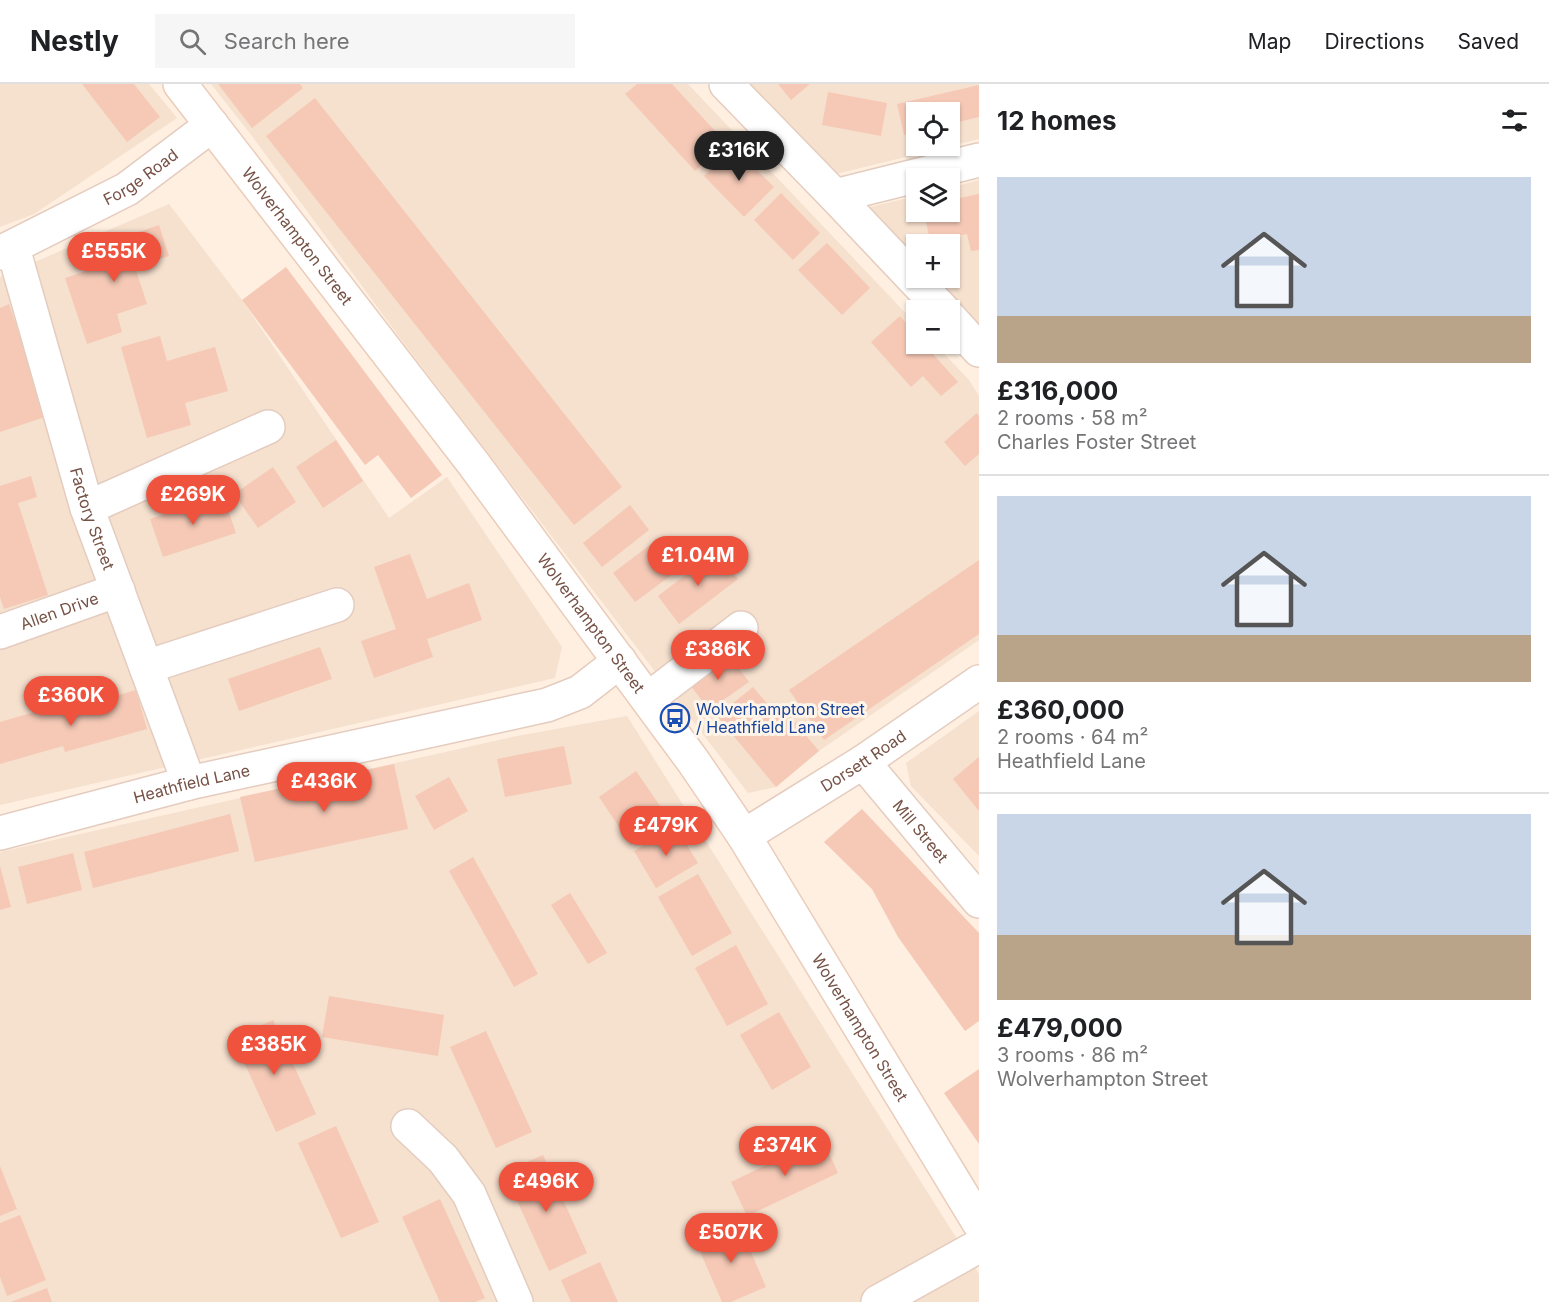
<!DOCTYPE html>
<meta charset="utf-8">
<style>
body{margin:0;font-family:Inter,sans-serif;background:#f6f6f6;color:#202124;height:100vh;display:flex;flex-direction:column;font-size:22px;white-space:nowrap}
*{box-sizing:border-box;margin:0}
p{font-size:20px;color:#757577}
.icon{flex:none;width:33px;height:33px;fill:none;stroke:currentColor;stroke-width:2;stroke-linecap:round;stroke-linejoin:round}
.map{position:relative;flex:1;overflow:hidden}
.side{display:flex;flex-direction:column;background:#fff;width:570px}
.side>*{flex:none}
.fabs{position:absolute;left:906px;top:18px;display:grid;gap:12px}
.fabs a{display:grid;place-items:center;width:54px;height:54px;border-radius:0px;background:#fff;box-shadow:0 2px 4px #0004;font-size:30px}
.price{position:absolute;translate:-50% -51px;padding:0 14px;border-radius:21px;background:#f0533d;color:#fff;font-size:20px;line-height:39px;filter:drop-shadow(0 2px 3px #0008)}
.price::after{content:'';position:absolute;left:50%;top:36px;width:18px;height:14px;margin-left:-9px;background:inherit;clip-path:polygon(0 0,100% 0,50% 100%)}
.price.active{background:#222;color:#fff}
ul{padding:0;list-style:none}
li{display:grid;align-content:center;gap:12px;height:318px;padding:0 18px}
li+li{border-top:2px solid #e0e0e0}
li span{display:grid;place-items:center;height:186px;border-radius:0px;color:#555}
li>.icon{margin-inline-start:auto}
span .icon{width:108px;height:108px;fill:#fffc;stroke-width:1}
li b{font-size:26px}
h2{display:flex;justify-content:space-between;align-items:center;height:72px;padding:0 18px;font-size:26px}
header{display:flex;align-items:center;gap:36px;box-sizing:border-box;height:84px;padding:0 30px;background:#fff;border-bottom:2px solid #e0e0e0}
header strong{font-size:28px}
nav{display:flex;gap:33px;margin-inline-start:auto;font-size:21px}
.search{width:420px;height:54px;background:#f6f6f6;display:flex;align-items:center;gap:15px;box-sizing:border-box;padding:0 21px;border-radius:0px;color:#757577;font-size:22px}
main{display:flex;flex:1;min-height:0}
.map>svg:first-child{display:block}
</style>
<header>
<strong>Nestly</strong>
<div class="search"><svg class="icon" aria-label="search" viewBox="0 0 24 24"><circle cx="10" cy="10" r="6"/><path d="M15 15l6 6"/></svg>Search here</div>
<nav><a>Map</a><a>Directions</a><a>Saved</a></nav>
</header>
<main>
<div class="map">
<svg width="979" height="1218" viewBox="0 0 979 1218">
<rect width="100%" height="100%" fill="#feefe0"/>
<!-- residential -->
<g fill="#f6e0ce" fill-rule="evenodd">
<path d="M0,0H149L177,34L34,130L0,143Z"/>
<path d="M211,0H688L916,240V260H935L969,296L979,312V556L819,667L776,703L748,709L400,254L252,52Z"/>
<path d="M746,0H979V55L832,91ZM916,28H950V62H916Z"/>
<path d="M979,96V245L931,194H950V160H916V178L866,124L916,112V128H950V104Z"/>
<path d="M169,120L242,216L389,434L447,393L562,563L555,594L0,721V193Z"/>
<path d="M979,627V772L911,702L906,679Z"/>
<path d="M627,632L979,1190V1218H0V768L512,653Z"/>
</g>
<!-- building -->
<g fill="#f5c9b6">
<path d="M82,0H134L160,33L127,58Z"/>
<path d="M218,0H300L303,4L252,44Z"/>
<path d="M637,0H672L726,59L695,87L625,10Z"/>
<path d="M778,0H810L791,16Z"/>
<path d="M979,1V33L950,40V28H916V48L904,51L897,20Z"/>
<path d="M828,8L887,19L881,52L822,41Z"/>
<path d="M315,14L622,403L574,441L266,52Z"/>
<path d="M733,63L774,103L744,133L704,92Z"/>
<path d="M781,109L820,149L793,176L754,136Z"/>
<path d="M979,110V166L971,167L967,150L930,157L924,128H950V116Z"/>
<path d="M159,141L169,172L135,183L147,220L117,230L122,248L87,260L65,194L104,181L98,162Z"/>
<path d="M827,159L870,204L842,231L798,186Z"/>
<path d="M286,183L442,391L411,414L378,371L365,381L242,216Z"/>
<path d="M9,220L48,332L0,348V224Z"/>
<path d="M900,232L916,251V260H924L958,298L941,312L923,292L911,303L871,258Z"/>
<path d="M160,252L167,277L215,263L228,307L185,319L191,341L147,354L121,263Z"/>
<path d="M977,329L979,332V370L965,382L944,358Z"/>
<path d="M336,356L363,397L323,424L296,383Z"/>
<path d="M273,383L296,418L258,444L234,410Z"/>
<path d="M31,392L37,413L18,419L48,511L4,525L0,513V402Z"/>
<path d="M223,410L236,449L163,473L150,435Z"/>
<path d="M630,421L649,446L602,483L583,459Z"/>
<path d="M655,457L677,487L635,518L613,489Z"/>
<path d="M717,467L738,495L679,540L658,512Z"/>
<path d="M410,470L427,515L469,499L482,536L427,555L433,573L374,594L361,557L396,545L374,483Z"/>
<path d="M979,476V550L824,656L789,606Z"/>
<path d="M320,563L332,595L239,627L228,595Z"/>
<path d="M727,568L749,598L709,626L688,598Z"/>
<path d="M753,603L781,636L788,630L819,667L776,703L717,632Z"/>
<path d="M136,606L147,645L65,668L63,662L0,680V638L52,623L54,630Z"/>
<path d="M564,662L572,700L505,713L497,675Z"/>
<path d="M979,673V727L953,695Z"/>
<path d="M394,680L408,745L255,778L240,713Z"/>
<path d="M636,687L669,735L631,761L599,713Z"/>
<path d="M449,693L468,727L434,746L415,712Z"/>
<path d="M862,725L979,849V937L965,947L898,853L872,805L824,758Z"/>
<path d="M230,730L239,767L93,804L84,768Z"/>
<path d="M675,742L698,779L656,804L634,767Z"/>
<path d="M73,769L82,806L27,820L18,783Z"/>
<path d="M473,773L538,890L514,903L449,787Z"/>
<path d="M0,782L11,823L0,826Z"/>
<path d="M698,790L732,849L692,872L658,813Z"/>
<path d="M570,809L607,869L588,880L551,821Z"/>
<path d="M736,861L768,920L727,942L695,884Z"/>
<path d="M329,912L444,931L438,972L322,953Z"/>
<path d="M779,928L811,983L772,1006L740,951Z"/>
<path d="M273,936L316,1030L276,1048L233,954Z"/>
<path d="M486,947L532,1048L496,1064L450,963Z"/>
<path d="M979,985V1060L944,1009Z"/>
<path d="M336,1042L379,1138L341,1154L298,1059Z"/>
<path d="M822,1054L838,1089L747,1132L731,1098Z"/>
<path d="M543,1071L587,1169L549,1187L504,1088Z"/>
<path d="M0,1082L17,1125L0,1132Z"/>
<path d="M440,1115L485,1214L475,1218H440L402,1133Z"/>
<path d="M20,1131L46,1196L7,1212L0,1193V1139Z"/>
<path d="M739,1140L766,1203L731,1218H722L696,1158Z"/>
<path d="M600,1178L618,1218H571L561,1196Z"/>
<path d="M47,1204L52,1218H11Z"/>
</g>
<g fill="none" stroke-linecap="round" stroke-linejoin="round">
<!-- street casing -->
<g stroke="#e4ccbf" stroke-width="36">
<g id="street">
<path d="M726,0L835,112L943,226"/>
<path d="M835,112L979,76"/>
<path id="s1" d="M13,164L87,424L189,699"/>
<path id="s2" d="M0,169L127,105L212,41"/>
<path d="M950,234L979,266"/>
<path d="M87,424L268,343"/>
<path id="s3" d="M0,548L118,506"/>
<path d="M146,583L337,521"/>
<path d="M648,615L741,544"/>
<path id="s4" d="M863,678L979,817"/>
<path id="s5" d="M0,749L189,699L547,621L580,608L620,577"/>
<path id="s6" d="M744,752L863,678L979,598"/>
<path d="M408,1042L443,1075L469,1110L516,1218"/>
<path d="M878,1218L979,1162"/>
</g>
</g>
<!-- secondary casing -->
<g stroke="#eaccbb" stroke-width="36">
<g id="secondary">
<path id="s7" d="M180,0L473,379L693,677L744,752L979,1139"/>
</g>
</g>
<!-- street -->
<use href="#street" stroke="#fff" stroke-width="33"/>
<!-- secondary -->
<use href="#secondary" stroke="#fff" stroke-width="33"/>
</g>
<!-- icons -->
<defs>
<g id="bus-ring" transform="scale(1.5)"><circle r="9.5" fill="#fff4e8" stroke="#1a4fb4" stroke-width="1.5"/><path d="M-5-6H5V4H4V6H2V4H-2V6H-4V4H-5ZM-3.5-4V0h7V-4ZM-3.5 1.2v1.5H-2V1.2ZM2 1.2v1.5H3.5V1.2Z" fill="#1a4fb4"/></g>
</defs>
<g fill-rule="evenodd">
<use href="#bus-ring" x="675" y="634"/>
</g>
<g text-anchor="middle" stroke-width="6" stroke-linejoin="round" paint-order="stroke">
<!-- street labels -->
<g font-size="16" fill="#765246" stroke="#fff4e8">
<text dy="6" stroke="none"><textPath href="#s2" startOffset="160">Forge Road</textPath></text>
<text dy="6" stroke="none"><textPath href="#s7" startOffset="192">Wolverhampton Street</textPath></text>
<text dy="6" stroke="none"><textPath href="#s1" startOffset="282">Factory Street</textPath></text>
<text dy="6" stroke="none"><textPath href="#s3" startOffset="63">Allen Drive</textPath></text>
<text dy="6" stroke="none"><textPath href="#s7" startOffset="678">Wolverhampton Street</textPath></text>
<text dy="6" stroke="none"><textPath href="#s6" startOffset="141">Dorsett Road</textPath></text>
<text dy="6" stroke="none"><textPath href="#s5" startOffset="198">Heathfield Lane</textPath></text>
<text dy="6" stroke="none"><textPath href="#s4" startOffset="90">Mill Street</textPath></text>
<text dy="6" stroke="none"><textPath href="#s7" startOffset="1164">Wolverhampton Street</textPath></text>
</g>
<!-- transit labels -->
<g font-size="16" fill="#164399" stroke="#fff4e8" text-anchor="start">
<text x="696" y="631">Wolverhampton Street<tspan x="696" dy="18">/ Heathfield Lane</tspan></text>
</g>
</g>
</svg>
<div class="fabs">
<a><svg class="icon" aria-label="locate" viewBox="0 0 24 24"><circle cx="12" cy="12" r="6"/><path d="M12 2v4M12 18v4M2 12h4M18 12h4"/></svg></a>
<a><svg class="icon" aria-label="layers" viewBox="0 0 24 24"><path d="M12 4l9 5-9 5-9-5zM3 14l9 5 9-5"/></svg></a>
<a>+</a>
<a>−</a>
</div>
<b class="price active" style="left:739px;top:98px">£316K</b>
<b class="price" style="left:114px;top:199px">£555K</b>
<b class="price" style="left:193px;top:442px">£269K</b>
<b class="price" style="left:698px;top:503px">£1.04M</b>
<b class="price" style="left:718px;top:597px">£386K</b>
<b class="price" style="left:71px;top:643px">£360K</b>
<b class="price" style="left:324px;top:729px">£436K</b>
<b class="price" style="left:666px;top:773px">£479K</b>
<b class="price" style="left:274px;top:992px">£385K</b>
<b class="price" style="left:785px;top:1093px">£374K</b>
<b class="price" style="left:546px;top:1129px">£496K</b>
<b class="price" style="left:731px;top:1180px">£507K</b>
</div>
<section class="side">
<h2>12 homes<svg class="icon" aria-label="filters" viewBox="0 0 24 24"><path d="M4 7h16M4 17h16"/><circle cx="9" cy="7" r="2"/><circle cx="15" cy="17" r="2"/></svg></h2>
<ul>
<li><span style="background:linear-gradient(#c9d6e8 75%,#b9a48a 0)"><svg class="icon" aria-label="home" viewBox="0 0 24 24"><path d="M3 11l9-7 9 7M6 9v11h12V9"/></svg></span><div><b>£316,000</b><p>2 rooms · 58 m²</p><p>Charles Foster Street</p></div></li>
<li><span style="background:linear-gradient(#c9d6e8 75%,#b9a48a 0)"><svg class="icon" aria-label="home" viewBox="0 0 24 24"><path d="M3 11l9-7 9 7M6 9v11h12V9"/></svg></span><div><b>£360,000</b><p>2 rooms · 64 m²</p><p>Heathfield Lane</p></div></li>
<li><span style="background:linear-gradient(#c9d6e8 65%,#b9a48a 0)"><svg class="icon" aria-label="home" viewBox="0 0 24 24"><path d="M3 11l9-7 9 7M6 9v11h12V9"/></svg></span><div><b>£479,000</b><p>3 rooms · 86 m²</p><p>Wolverhampton Street</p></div></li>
</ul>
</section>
</main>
